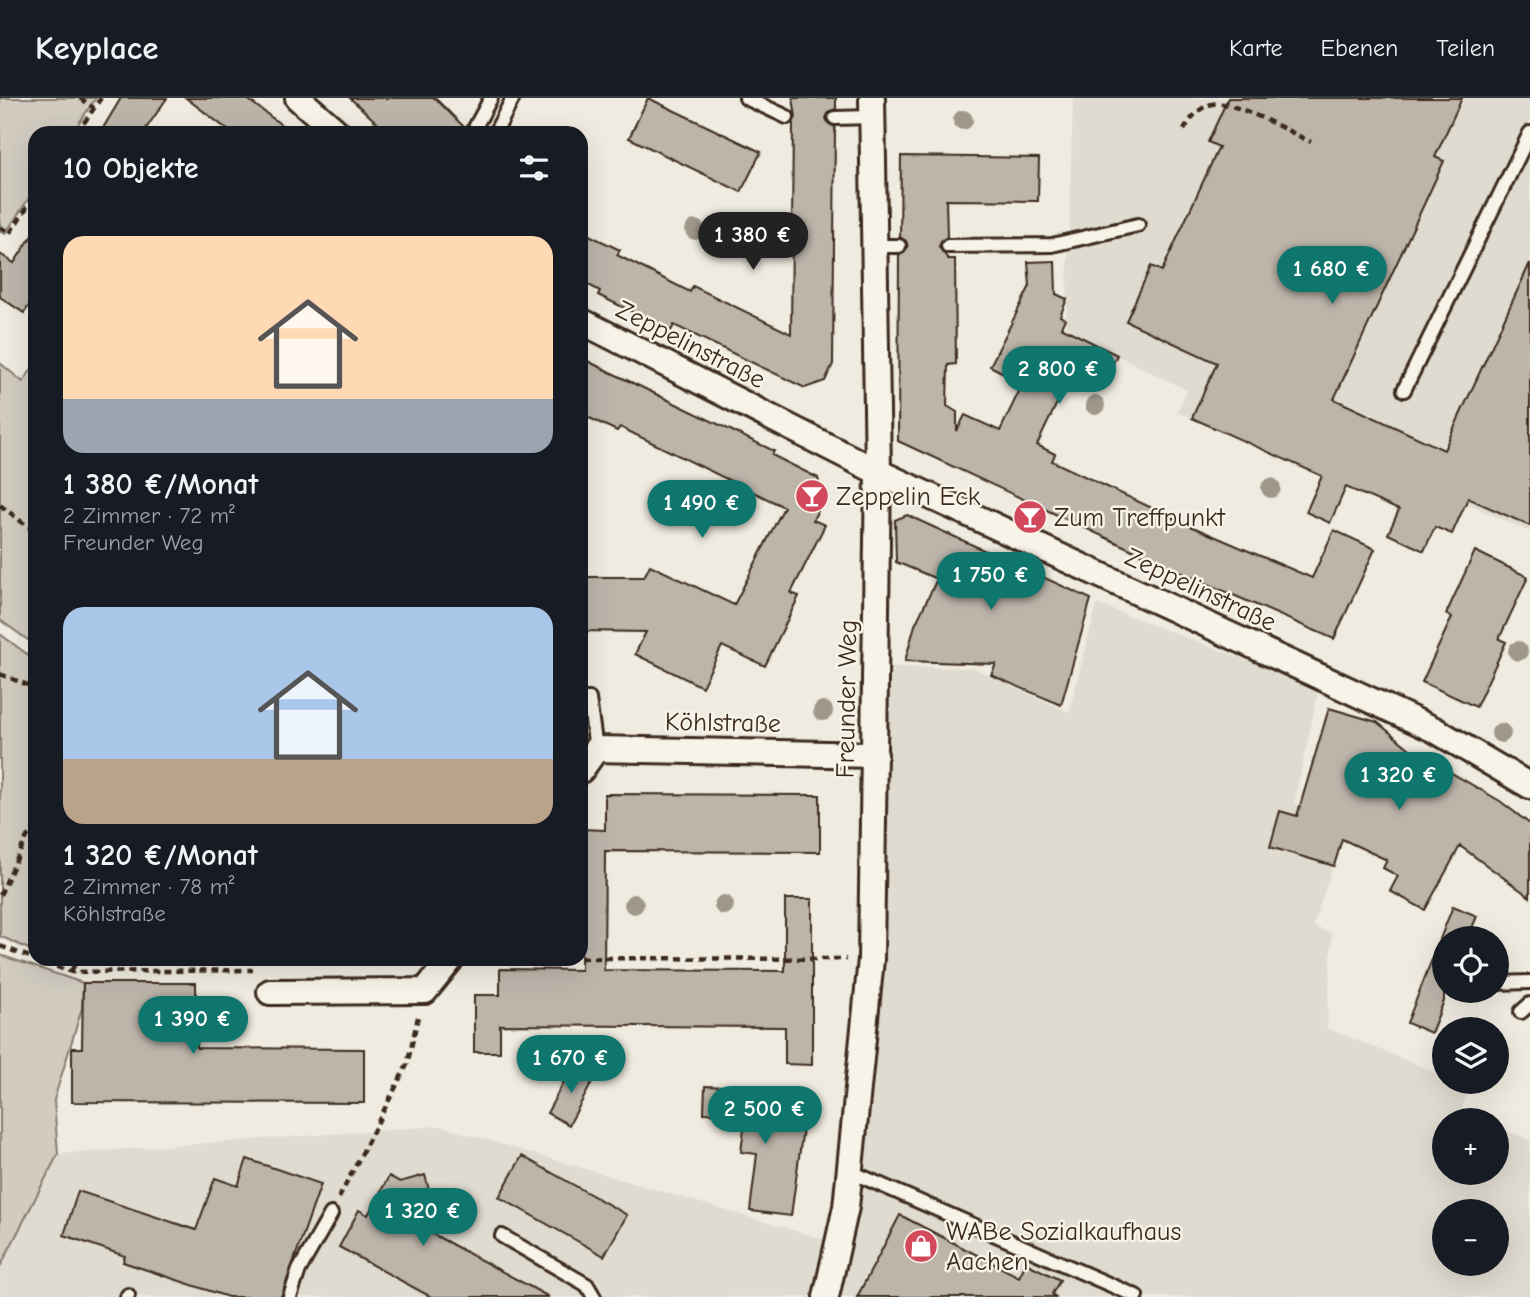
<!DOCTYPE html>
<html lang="de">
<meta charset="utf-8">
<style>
body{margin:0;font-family:"Comic Neue",sans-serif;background:#20242c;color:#f1f3f6;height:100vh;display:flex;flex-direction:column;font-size:26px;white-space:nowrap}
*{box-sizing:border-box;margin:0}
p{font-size:23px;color:#9ea1a6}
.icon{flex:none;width:38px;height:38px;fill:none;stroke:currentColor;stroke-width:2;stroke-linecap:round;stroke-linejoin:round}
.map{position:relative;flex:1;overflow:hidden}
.side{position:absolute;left:28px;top:28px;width:560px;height:840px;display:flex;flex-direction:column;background:#171b24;border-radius:21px;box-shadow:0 7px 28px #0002}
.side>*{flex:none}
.controls{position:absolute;left:1432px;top:828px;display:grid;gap:14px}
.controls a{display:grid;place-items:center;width:77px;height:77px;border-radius:50%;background:#171b24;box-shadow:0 7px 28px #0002;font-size:35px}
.price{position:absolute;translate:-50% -60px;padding:0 16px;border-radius:24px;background:#0f766e;color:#fff;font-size:23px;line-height:46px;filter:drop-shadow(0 2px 4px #0008)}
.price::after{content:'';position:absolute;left:50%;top:42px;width:21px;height:16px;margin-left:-10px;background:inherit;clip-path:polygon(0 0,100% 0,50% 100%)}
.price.selected{background:#222;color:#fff}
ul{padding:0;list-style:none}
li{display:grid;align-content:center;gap:14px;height:371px;padding:0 35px}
li span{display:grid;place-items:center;height:217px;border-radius:21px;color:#555}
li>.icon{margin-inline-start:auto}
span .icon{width:126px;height:126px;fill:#fffc;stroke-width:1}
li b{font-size:30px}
h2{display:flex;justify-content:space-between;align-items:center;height:84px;padding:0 35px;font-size:30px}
header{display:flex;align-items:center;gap:42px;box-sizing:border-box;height:98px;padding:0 35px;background:#171b24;border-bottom:2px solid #363941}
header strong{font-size:33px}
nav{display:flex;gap:38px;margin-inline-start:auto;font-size:24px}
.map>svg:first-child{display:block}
</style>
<header>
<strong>Keyplace</strong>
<nav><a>Karte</a><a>Ebenen</a><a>Teilen</a></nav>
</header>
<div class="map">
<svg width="1530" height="1199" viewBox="0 0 1530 1199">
<rect width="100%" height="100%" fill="#efebe0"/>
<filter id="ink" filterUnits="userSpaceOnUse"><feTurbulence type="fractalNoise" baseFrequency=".0143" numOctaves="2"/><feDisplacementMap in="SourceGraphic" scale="14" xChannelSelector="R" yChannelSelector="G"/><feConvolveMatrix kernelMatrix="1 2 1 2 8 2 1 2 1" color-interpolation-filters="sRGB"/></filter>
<g filter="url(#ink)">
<!-- built -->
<g fill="#e0dbd0" fill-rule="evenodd">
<path d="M1073,0H1530V434L1447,396L1432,427L1177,314L1187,292L1066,232Z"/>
<path d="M1097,506L1319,589L1294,706L1350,716L1313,828L1332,836L1327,930L1444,978V984H1456L1469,989L1460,1015L1477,1022H1444V1074H1496V1029L1530,1042V1199H0V1169L58,1056L440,1028L850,1149L892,569L973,570L1069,614ZM1444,1113H1496V1166H1444Z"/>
</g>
<!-- green -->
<g fill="#d1cbc0" stroke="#867a6f" stroke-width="2">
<path d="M0,0H96L72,35H35V91L5,136L0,133Z"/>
<path d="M0,265L23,284L35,266V547L0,522Z"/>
<path d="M0,536L35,562V854L0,838Z"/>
<path d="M0,857L83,885L82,910L54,1002L58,1056L0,1169Z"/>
</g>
<!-- building -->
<g fill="#bdb5aa" stroke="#3b2a1e" stroke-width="2">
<path d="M121,0H167L143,35H100Z"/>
<path d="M186,0H246L292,35H232Z"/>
<path d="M350,0H435L465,30L463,35H388Z"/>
<path d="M648,0L761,54L741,94L629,40Z"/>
<path d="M793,0H836V11L830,13L826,20L828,25L835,29L833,266L825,283L805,290L674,227L671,233L598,197L600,193L581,183V133L620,152L617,157L690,194L693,188L791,236L793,25L796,19Z"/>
<path d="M1228,0H1462L1435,59L1444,63L1334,301L1444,352L1530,165V428L1468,400L1452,436L1435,429L1424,453L1388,436L1399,412L1346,389L1330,425L1306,414L1322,378L1192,320L1217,265L1126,223L1151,168L1162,173L1219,49L1208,44Z"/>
<path d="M901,58L1039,60L1038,103L946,102L947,139L941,143L939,149L948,161H955L956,266L948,267L947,308L957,314V333L965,317L1000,333L1023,285L990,268L1030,188L1028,164L1055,163L1056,196L1067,201L1060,218L1065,221L1061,229L1117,257L1105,282L1075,267L1037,347L1055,356L1052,363L1188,427L1312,480L1334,432L1375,451L1334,541L1169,469L898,343L899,157L908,149L906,143L900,139Z"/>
<path d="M35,133V199L24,215L0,199V156L14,165Z"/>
<path d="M581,260L774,353L772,357L818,380L820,390L827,394L813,422L825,427L791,495L799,498L765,568L722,548L702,589L635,556L646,534L581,533V479H644L650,467L734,507L784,409L620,329L617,333L581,316Z"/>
<path d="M907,417L1091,501L1061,607L991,577L996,566L905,563L915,527L937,481L896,464L895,422Z"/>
<path d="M1475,453L1528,479L1499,541L1506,544L1476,609L1422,584L1452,519L1446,516Z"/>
<path d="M1329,610L1377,624L1410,651L1500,703L1530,726V799L1460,748L1425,812L1390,793L1398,778L1383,770L1387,762L1342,741L1334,768L1270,749L1280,713L1297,718Z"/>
<path d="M605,696L820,697V754L605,753L604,872L785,873V801H812V967L785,966V929L500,927V954H474V897H500V871L581,872V731L605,732Z"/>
<path d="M1453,808L1477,818L1468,840H1444V903L1431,935L1407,925Z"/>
<path d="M83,885H196L197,950L364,951V1005L72,1004V950H82Z"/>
<path d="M573,967L595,979L569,1027L547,1015Z"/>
<path d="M705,988L752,990L751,1008L805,1015L791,1118L750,1113L757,1056L741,1054L746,1016L704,1015Z"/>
<path d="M522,1058L627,1117L604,1158L499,1099Z"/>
<path d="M247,1061L321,1086L281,1199H228L123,1164L125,1158L64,1137L78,1093L196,1132L215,1080L238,1088Z"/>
<path d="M425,1077L431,1100L443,1108L429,1134L549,1199H431L339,1149L359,1112L368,1117L389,1078L400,1084Z"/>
<path d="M900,1117L1019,1179L1026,1165L1060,1182L1052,1196L1056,1199H857Z"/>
</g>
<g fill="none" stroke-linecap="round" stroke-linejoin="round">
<!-- service casing -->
<g stroke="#3b2a1e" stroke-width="18">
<g id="service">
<path d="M746,0L787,19"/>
<path d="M835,20L872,19"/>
<path d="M472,35L491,0"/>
<path d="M495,35L513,0"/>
<path d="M873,148H899"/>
<path d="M948,148L1052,147L1138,127"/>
<path d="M1404,292L1530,35"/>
<path d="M581,601H589L596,651"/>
<path d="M1496,885L1530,884"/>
<path d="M1521,914L1530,906"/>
<path d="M849,1073L1136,1198"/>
<path d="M502,1138L587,1187L594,1199"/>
<path d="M127,1199L128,1197"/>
<path d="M290,1199L299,1172L331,1116"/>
</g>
</g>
<!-- minor casing -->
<g stroke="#3b2a1e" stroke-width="30">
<g id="minor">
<path d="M298,0L338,35"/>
<path d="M581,223L878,374L1435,632L1530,688"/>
<path d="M581,672L596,651L875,657"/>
<path d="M270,894L425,893L451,861"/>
<path d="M826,1199L846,1109L871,861L878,374L872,0"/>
</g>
</g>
<!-- path -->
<g stroke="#3b2a1e" stroke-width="4.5" stroke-dasharray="7 5" stroke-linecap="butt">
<path d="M80,0L94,10"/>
<path d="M1184,32C1191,20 1198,10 1212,6C1232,1 1291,35 1311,44"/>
<path d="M77,35L101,0"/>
<path d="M0,129L10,135L35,97"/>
<path d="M0,407L35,434"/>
<path d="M0,576L35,590"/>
<path d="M0,797L27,739L35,730"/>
<path d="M0,848L71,874L253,872"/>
<path d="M581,860L846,861"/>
<path d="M71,873L78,861"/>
<path d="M339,1100L407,967L418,919"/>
</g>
<!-- service -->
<use href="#service" stroke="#f7f3e8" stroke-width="12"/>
<!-- minor -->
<use href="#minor" stroke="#f7f3e8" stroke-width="24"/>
</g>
<!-- trees -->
<g fill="#a0978b">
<circle cx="963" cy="22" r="10"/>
<circle cx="695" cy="132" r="10"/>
<circle cx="1095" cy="307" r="10"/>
<circle cx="1271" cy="390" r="10"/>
<circle cx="1518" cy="553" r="10"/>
<circle cx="823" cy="613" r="10"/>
<circle cx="1501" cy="635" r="10"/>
<circle cx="634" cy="806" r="10"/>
<circle cx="724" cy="807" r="10"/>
</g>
</g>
<!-- icons -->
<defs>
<g id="bar-disc" transform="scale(1.75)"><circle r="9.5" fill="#d1495b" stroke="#f7f3e8"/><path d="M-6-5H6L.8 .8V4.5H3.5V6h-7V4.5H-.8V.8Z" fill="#fff"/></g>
<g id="shop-disc" transform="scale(1.75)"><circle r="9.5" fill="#d1495b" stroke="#f7f3e8"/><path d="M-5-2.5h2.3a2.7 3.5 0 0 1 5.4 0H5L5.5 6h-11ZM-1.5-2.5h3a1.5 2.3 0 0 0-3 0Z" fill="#fff"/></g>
</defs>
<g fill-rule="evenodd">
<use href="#bar-disc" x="812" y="398"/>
<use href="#bar-disc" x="1030" y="419"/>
<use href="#shop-disc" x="921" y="1148"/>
</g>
<g text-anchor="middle" stroke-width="5" stroke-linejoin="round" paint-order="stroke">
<!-- street labels -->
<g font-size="26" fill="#3b2a1e" stroke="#f7f3e8">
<text transform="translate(691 246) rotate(27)" y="9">Zeppelinstraße</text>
<text transform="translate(1201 491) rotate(25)" y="9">Zeppelinstraße</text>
<text transform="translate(846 601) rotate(-89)" y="9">Freunder Weg</text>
<text transform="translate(723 624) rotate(1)" y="9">Köhlstraße</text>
</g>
<!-- poi labels -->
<g font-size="26" fill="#3b2a1e" stroke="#f7f3e8" text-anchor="start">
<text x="836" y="407">Zeppelin Eck</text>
<text x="1054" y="428">Zum Treffpunkt</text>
<text x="946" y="1142">WABe Sozialkaufhaus<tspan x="946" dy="30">Aachen</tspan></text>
</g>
</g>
</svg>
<div class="controls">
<a><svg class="icon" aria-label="locate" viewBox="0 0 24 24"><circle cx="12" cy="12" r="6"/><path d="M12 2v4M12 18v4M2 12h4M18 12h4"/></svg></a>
<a><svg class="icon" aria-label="layers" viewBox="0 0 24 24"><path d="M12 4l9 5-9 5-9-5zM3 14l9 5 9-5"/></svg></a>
<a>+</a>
<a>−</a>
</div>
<b class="price selected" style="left:753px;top:174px">1 380 €</b>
<b class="price" style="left:1332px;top:208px">1 680 €</b>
<b class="price" style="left:1059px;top:308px">2 800 €</b>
<b class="price" style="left:702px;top:442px">1 490 €</b>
<b class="price" style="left:991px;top:514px">1 750 €</b>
<b class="price" style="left:1399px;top:714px">1 320 €</b>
<b class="price" style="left:193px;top:958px">1 390 €</b>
<b class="price" style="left:571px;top:997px">1 670 €</b>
<b class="price" style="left:765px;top:1048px">2 500 €</b>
<b class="price" style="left:423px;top:1150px">1 320 €</b>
<section class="side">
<h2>10 Objekte<svg class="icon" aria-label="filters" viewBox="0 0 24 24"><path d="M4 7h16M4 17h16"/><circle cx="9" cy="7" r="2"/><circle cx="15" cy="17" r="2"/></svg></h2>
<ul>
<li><span style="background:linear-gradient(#ffd9b3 75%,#9aa5b1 0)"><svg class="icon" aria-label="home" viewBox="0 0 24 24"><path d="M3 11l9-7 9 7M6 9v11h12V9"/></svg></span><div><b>1 380 €/Monat</b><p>2 Zimmer · 72 m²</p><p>Freunder Weg</p></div></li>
<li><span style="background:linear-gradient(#a9c7e8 70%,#b9a48a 0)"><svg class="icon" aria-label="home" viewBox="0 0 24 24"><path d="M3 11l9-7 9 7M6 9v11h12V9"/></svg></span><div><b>1 320 €/Monat</b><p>2 Zimmer · 78 m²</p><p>Köhlstraße</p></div></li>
</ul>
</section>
</div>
